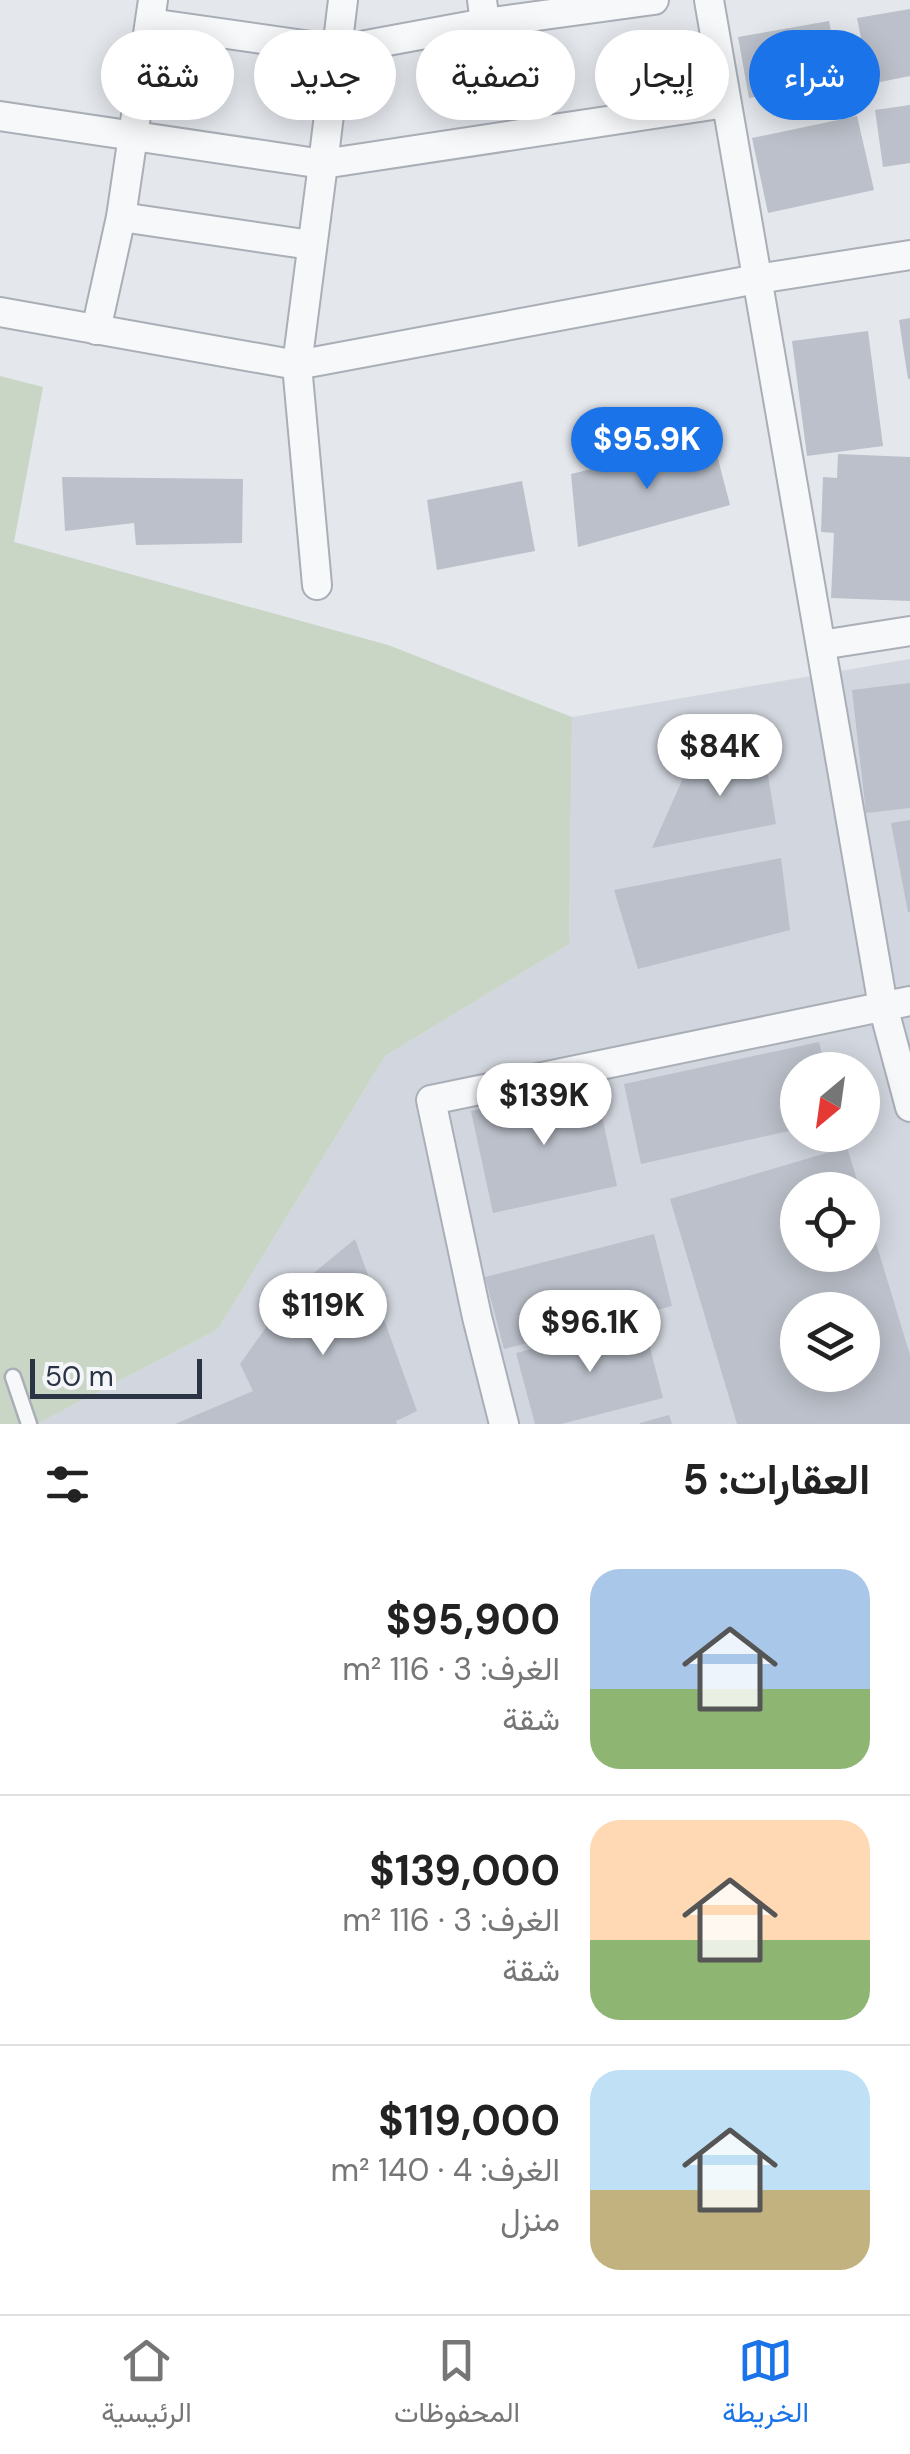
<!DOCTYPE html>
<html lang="ar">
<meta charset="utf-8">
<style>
body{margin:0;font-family:"DM Sans",Vazirmatn,sans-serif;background:#f2f2f2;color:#222;direction:rtl;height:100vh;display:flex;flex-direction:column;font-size:38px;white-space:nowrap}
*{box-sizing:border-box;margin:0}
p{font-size:32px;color:#767676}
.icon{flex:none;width:55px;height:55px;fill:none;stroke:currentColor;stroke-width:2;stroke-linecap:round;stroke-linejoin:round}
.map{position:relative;height:1424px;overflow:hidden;direction:ltr}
.panel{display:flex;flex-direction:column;background:#fff;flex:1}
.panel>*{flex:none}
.top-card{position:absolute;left:30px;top:30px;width:850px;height:90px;direction:rtl;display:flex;gap:20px}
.needle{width:65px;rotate:209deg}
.buttons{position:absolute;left:780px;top:1052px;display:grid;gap:20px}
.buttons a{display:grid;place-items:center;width:100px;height:100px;border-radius:50%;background:#fff;box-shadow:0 5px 25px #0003;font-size:50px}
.scale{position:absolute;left:30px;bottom:25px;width:172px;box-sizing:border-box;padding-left:10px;border:5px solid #2b3445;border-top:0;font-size:28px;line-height:35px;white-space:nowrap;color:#2b3445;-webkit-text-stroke:8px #f4f6f9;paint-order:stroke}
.price{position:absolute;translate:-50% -85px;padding:0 22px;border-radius:35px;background:#fff;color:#222;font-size:32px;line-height:65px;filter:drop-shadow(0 2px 5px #0008)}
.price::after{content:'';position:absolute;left:50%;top:60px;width:30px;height:22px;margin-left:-15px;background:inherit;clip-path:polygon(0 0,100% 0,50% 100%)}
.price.current{background:#1a73e8;color:#fff}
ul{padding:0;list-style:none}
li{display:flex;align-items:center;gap:30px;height:250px;padding:0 40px}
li+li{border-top:2px solid #e0e0e0}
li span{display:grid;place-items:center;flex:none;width:280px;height:200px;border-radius:30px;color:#555}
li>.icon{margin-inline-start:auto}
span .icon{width:120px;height:120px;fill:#fffc;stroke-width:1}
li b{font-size:42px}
h2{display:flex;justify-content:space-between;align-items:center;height:120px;padding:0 40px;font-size:42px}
.pill{padding:0 35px;border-radius:45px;background:#fff;box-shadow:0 5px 25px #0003;font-size:35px;line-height:90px}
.pill.current{background:#1a73e8;color:#fff}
.menu{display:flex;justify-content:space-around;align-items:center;height:140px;border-top:2px solid #e0e0e0;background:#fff;font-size:28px;color:#767676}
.menu a{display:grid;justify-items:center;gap:5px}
.menu .current{color:#1a73e8}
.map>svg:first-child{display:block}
</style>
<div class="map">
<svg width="910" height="1424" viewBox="0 0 910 1424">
<rect width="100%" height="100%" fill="#e4e7ec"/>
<!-- built -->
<path fill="#d2d6de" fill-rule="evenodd" d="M910,659V1424H37L218,1329L385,1056L569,944L572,717ZM798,1070H862V1135H798ZM798,1190H862V1255H798ZM798,1310H862V1375H798Z"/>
<!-- green -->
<path fill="#c9d6c5" d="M0,376L43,387L14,542L388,645L572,717L569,944L385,1056L218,1329L37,1424H0Z"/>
<!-- building -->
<g fill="#bbc0ca" fill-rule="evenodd">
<path d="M910,9V76L870,84L857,18Z"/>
<path d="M829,21L840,83L749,98L738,37Z"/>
<path d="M910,105V163L883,167L875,110Z"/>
<path d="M857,116L874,190L768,213L752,138Z"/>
<path d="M910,318V379H908L899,320Z"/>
<path d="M868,331L883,446L807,456L792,341Z"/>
<path d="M713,440L730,505L578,547L571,474Z"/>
<path d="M838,454L910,457V601L831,598L834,533L821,532L823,477L837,478Z"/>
<path d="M62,477L243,479L242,543L136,545L134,523L65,531Z"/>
<path d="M522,481L535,551L437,570L427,500Z"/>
<path d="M910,683V808L866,813L852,690Z"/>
<path d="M763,745L776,824L652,848L688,767Z"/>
<path d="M910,820V912H908L891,823Z"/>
<path d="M781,858L790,930L638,969L614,890Z"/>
<path d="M819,1042L826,1070H798V1129L641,1164L624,1084Z"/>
<path d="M595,1084L617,1186L493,1213L471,1111Z"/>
<path d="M847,1147L860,1190H798V1255H862L863,1200L910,1355V1424H737L670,1199ZM798,1310H862V1375H798Z"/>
<path d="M654,1234L672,1306L504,1349L485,1277Z"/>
<path d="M355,1239L417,1411L396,1421L397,1424H175L253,1391L240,1364L292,1291Z"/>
<path d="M643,1321L663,1398L561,1424H535L516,1353Z"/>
<path d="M669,1415L672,1424H640V1423Z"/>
</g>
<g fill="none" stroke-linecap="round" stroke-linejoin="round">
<!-- service casing -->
<g stroke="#a9aeb7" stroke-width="19">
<path id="service" d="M13,1377L29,1424"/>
</g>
<!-- minor casing -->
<g stroke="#a9aeb7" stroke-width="32">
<g id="minor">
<path d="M709,0L883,1006L910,1107"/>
<path d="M150,23L339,50L485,23L482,0"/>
<path d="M485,23L654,0"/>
<path d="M0,116L323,164L343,0"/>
<path d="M121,217L311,245"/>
<path d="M0,312L297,365L757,279L910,255"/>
<path d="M96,330L121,217L153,0"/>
<path d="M317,585L297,365L323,164L726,103"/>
<path d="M821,645L910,631"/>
<path d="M504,1424L477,1317L431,1100L910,1001"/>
</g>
</g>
<!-- service -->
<use href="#service" stroke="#f7f8fa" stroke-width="14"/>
<!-- minor -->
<use href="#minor" stroke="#f7f8fa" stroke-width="28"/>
</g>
</svg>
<div class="buttons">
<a><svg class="needle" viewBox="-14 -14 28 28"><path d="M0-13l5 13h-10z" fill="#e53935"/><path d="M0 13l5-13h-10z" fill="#767676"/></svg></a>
<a><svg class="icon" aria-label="locate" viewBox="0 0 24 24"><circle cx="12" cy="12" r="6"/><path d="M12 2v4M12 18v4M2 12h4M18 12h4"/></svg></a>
<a><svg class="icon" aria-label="layers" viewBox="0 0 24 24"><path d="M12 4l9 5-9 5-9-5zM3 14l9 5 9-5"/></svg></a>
</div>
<div class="scale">50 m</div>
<b class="price current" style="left:647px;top:492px">$95.9K</b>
<b class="price" style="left:720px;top:799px">$84K</b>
<b class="price" style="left:544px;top:1148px">$139K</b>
<b class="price" style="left:323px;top:1358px">$119K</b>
<b class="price" style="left:590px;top:1375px">$96.1K</b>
<div class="top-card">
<a class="pill current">شراء</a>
<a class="pill">إيجار</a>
<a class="pill">تصفية</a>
<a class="pill">جديد</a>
<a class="pill">شقة</a>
</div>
</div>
<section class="panel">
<h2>العقارات: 5<svg class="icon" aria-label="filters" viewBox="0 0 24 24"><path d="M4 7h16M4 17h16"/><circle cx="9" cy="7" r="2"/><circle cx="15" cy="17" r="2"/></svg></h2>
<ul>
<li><span style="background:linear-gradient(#a9c7e8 60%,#8fb573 0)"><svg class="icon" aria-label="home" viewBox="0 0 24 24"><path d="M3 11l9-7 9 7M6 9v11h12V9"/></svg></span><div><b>$95,900</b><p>الغرف: 3 · 116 m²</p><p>شقة</p></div></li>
<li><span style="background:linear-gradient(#ffd9b3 60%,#8fb573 0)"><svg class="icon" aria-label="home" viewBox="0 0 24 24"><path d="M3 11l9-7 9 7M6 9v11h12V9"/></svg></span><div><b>$139,000</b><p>الغرف: 3 · 116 m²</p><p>شقة</p></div></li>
<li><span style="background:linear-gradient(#bfe0f5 60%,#c2b280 0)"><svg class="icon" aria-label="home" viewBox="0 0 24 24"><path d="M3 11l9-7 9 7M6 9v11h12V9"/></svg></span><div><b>$119,000</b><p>الغرف: 4 · 140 m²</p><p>منزل</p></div></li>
</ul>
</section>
<nav class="menu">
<a class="current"><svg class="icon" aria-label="map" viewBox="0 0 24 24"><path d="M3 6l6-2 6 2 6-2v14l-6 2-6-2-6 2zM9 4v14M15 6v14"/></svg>الخريطة</a>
<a><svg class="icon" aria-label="saved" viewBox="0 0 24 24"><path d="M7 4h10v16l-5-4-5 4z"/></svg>المحفوظات</a>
<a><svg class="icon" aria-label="home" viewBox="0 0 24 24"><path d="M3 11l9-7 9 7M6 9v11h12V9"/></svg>الرئيسية</a>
</nav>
